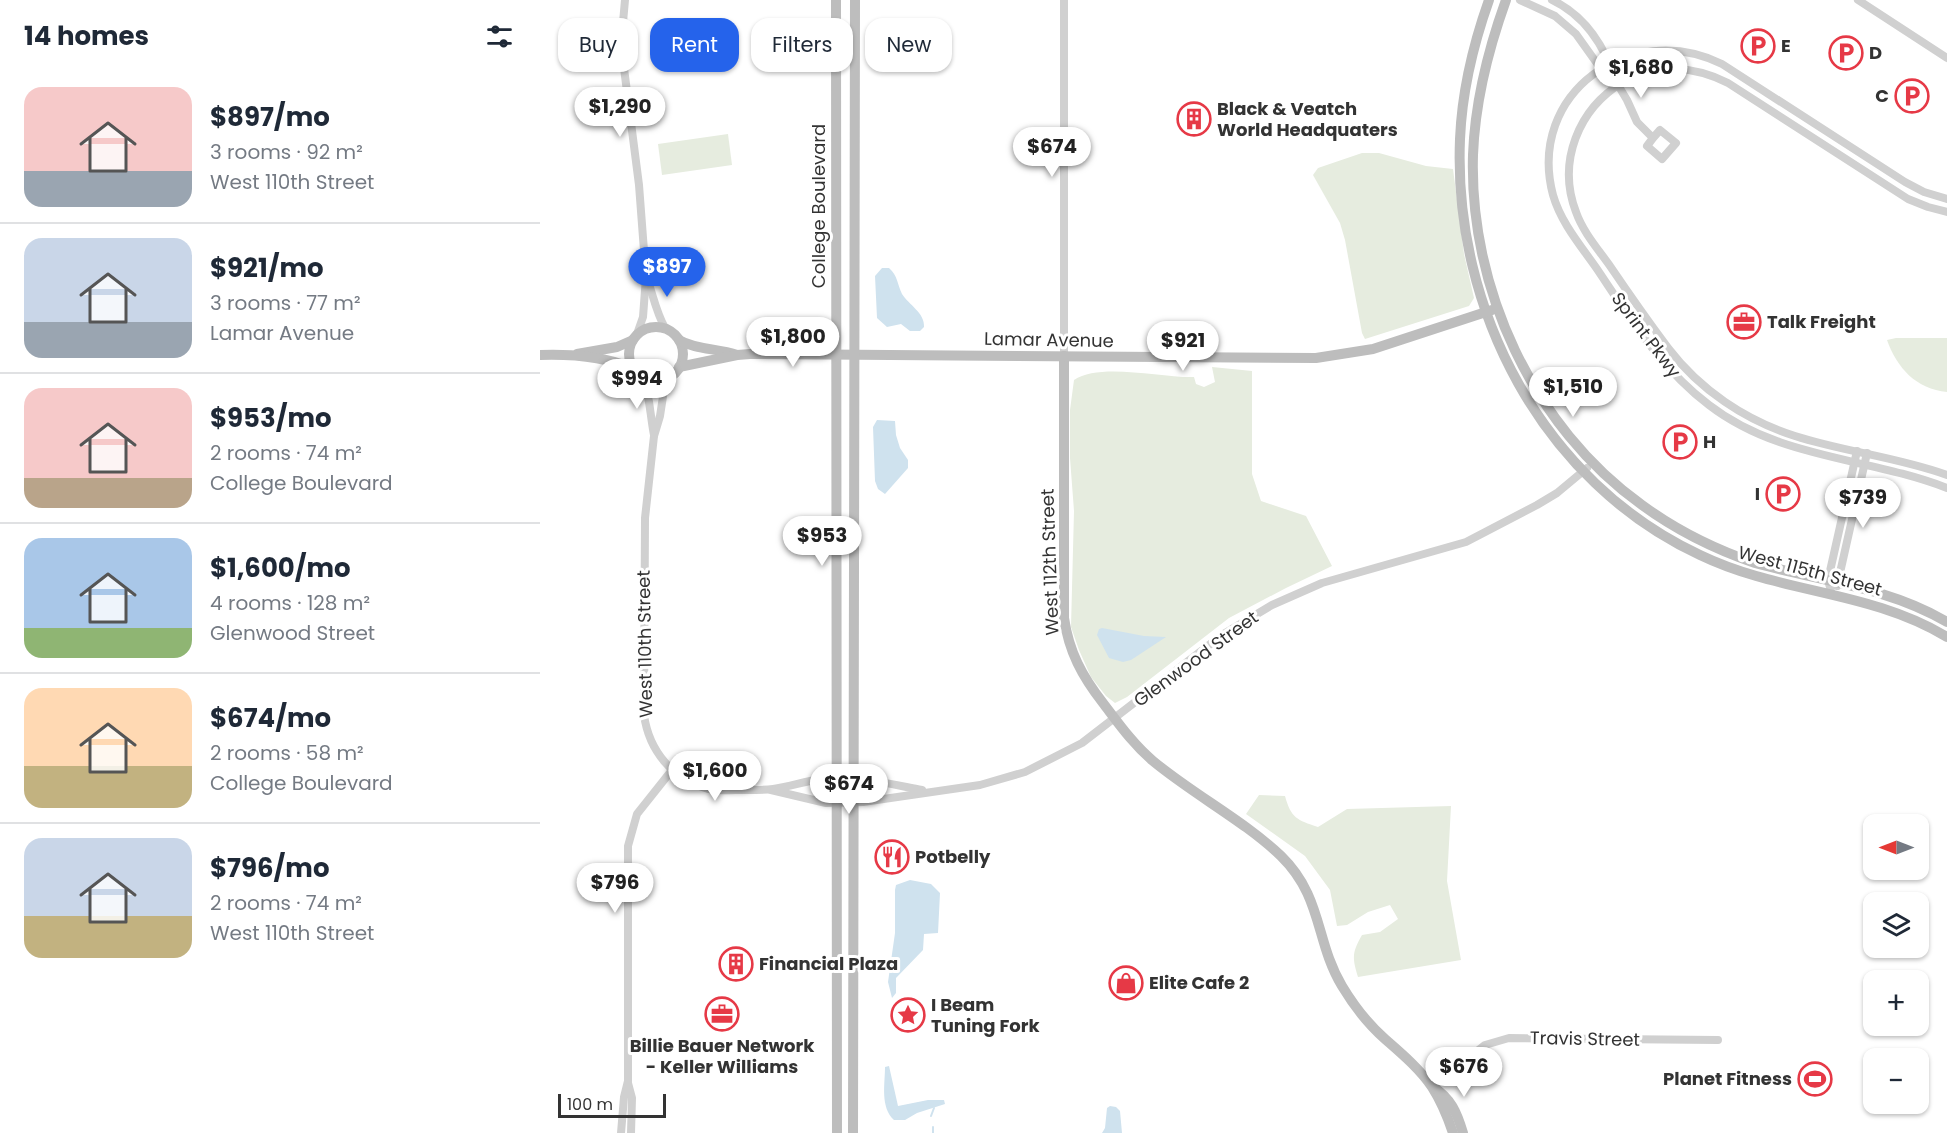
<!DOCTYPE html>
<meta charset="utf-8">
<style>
body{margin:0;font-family:Poppins,sans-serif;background:#f2f2f3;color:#1f2937;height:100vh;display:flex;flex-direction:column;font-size:22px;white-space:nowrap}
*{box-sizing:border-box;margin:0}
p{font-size:20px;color:#747a83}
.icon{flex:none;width:33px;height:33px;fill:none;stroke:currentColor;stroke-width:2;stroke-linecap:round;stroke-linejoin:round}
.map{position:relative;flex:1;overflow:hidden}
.panel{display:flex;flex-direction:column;background:#fff;width:540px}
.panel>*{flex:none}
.banner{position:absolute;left:18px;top:18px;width:570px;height:54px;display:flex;gap:12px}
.needle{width:39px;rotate:270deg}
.controls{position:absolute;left:1323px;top:814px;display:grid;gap:12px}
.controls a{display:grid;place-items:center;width:66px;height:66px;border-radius:12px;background:#fff;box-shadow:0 2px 4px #0004;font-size:30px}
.scale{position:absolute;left:18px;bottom:15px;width:108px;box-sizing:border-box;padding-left:6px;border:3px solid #333;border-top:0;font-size:16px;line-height:21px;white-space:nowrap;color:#333;-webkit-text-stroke:4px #fff;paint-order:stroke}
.price{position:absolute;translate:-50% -51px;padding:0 14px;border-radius:21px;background:#fff;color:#222;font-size:20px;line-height:39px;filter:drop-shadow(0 2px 3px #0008)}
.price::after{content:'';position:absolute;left:50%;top:36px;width:18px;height:14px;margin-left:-9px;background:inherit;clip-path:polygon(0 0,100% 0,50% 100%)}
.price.on{background:#2563eb;color:#fff}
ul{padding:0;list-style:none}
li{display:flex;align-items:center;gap:18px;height:150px;padding:0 24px}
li+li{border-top:2px solid #e0e1e3}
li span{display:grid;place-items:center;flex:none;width:168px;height:120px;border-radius:18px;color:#555}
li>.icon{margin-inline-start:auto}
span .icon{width:72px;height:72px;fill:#fffc;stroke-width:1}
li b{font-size:26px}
h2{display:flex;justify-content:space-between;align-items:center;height:72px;padding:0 24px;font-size:26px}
.pill{padding:0 21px;border-radius:18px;background:#fff;box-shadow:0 2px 4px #0004;font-size:21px;line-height:54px}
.pill.on{background:#2563eb;color:#fff}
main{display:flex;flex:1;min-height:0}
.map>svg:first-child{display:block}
</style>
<main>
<section class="panel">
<h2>14 homes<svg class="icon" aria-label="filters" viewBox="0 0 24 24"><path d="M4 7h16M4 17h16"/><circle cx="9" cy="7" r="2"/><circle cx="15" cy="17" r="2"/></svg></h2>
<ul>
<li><span style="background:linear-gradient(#f6c9c9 70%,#9aa5b1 0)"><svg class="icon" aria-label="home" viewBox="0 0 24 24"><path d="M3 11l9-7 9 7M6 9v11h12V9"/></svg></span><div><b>$897/mo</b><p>3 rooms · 92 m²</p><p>West 110th Street</p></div></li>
<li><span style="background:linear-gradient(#c9d6e8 70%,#9aa5b1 0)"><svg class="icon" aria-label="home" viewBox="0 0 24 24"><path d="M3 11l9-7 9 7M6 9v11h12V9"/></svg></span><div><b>$921/mo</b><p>3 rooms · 77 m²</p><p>Lamar Avenue</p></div></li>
<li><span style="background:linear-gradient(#f6c9c9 75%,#b9a48a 0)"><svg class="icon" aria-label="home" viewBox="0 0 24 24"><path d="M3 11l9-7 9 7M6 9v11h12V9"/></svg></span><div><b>$953/mo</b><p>2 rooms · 74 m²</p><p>College Boulevard</p></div></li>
<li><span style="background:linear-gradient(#a9c7e8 75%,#8fb573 0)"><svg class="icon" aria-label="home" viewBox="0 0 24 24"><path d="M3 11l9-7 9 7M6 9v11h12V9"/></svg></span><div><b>$1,600/mo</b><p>4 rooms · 128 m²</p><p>Glenwood Street</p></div></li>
<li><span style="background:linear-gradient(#ffd9b3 65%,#c2b280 0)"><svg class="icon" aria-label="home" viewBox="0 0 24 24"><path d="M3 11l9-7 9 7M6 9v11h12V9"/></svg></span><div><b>$674/mo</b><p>2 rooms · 58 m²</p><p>College Boulevard</p></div></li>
<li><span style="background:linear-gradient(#c9d6e8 65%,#c2b280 0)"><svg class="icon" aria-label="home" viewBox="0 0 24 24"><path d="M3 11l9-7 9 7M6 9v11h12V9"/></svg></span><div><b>$796/mo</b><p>2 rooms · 74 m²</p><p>West 110th Street</p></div></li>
</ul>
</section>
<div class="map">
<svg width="1407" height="1133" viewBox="0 0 1407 1133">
<rect width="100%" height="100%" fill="#fff"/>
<!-- green -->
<g fill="#e6ecdf">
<path d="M188,134L192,165L122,175L118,144Z"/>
<path d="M822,153H839L886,166L913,169L924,254L934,298L929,306L825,339L822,333L805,240L800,223L773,175L778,168Z"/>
<path d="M1356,338H1407V392C1376,389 1357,368 1347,340Z"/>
<path d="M672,367L712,371V474L721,501L766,516L792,566L746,588L689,618L587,697L575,703L566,696L551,677L539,650L531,627L534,511L530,458V410L534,380C560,362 622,378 654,377L656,384L664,387L675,382Z"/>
<path d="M719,795L745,796C751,818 757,820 778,827L807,809L911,806L907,881L921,960L818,977C812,957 812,953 822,935L840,932L858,919L850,905L828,912L807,925L797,926L790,890L765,856L706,814Z"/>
</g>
<!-- water -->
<g fill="#cfe2ee">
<path d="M342,268H349C358,276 357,284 362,294C369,305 385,313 384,327L380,331H370L361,324L347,327L337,318L335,276Z"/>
<path d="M337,420L355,421L356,435L360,448L368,460V468L345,494L338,489L335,481L333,427Z"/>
<path d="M562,628L604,636L626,637L591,660L583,662L569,658L557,635L559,629Z"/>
<path d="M370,880L391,884L400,893L398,933L384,934L383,950L356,978V993L352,998L348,982L355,933V890L356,885Z"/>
<path d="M349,1066L358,1106L388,1100H404L405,1104L377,1113L365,1120H354C340,1107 345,1084 345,1067Z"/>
<path d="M570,1106L576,1107L580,1111L582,1133H562L565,1128L567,1108Z"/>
</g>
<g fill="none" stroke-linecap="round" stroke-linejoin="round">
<!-- stream -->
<g stroke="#cfe2ee" stroke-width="2">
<path d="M391,1116L394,1108"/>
<path d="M393,1133V1127"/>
</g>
<!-- street -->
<g stroke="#d0d0d0" stroke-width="8">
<path d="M85,0L81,45L99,185L106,277L103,317L97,334"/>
<path d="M980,0L1015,16L1036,34L1061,69L1078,85L1087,100L1097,122L1113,138L1107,146L1122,159L1136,143L1120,130L1113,138"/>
<path d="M1012,0C1046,16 1066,49 1077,84"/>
<path d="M1318,0L1407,58"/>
<path d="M1407,199L1384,192L1365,182L1182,64C1091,19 986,93 1013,195C1021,223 1041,246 1057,269C1090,318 1121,369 1169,405C1239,459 1327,457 1407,488"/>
<path d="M1407,212L1388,207L1368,199L1188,83C1155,66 1116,63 1083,82C1038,109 1017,162 1036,212C1043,232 1058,249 1070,266C1089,294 1108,321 1128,348C1160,390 1205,420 1255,436C1305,452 1357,457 1407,475"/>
<path d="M107,278C113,295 116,312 125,328"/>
<path d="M524,356V0"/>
<path d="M130,376L124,390L120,416L114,436L105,518L104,715C109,751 133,780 169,789C181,791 193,790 205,790C214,790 224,790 233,789C249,787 265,781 282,779C315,775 350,784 382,790"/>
<path d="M103,377C110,396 110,415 114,435"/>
<path d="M1297,586L1327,453"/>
<path d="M1292,595L1288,580L1317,451"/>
<path d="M231,790L286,803L323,802L440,785L485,772L542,743L682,635L732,605L782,583L926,542L997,505L1017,493L1047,468"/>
<path d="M88,1083L92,1098L91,1133"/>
<path d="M892,1087L945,1045L969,1038L1178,1040"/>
<path d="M81,1133L84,1097L88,1081V846L97,814L132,770"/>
</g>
<!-- secondary -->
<g stroke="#bdbdbd" stroke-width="10">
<path d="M296,0L297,1133"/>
<path d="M949,0C933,45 922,91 920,139C913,310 1003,482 1160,555C1241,594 1329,590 1407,637"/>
<path d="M966,0C948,50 935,101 933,155C929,288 993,427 1102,505C1136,530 1174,549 1215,563C1280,581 1348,587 1407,622"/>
<circle cx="116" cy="354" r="27"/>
<path d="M139,340C156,350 178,348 197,355"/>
<path d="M37,354L77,347L93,340"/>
<path d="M0,355C32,354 64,356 94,369"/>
<path d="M524,356V618C529,652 542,676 563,703C579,724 593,744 613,761C654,795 703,820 741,856C783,897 775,941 802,986C814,1006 828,1024 845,1039C861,1053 880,1069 892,1087C901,1101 908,1118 913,1133"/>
<path d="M139,367L197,355L210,354L776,358L833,349L952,310"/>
<path d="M893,1087C911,1098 917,1113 923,1133"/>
<path d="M313,1133L315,0"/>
</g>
</g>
<!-- icons -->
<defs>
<g id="parking-ring" transform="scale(1.725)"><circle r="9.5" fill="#fff" stroke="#e63946" stroke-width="1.5"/><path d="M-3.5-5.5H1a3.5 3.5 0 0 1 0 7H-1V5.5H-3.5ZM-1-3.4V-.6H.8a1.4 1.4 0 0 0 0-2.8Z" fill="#e63946"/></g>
<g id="building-ring" transform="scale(1.725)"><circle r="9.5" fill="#fff" stroke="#e63946" stroke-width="1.5"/><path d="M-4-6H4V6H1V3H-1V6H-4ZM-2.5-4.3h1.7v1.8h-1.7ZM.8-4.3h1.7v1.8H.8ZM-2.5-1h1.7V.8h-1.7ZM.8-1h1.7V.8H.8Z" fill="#e63946"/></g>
<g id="office-ring" transform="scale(1.725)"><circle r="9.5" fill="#fff" stroke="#e63946" stroke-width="1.5"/><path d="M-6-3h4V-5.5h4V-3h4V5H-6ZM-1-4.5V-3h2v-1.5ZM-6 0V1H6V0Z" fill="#e63946"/></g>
<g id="restaurant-ring" transform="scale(1.725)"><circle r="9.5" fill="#fff" stroke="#e63946" stroke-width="1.5"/><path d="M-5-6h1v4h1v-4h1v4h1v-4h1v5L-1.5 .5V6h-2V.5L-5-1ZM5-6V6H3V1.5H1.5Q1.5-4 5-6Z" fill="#e63946"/></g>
<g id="shop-ring" transform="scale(1.725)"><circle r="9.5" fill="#fff" stroke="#e63946" stroke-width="1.5"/><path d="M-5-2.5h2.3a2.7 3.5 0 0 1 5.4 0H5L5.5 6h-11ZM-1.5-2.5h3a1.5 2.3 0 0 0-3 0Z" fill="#e63946"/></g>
<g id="sight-ring" transform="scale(1.725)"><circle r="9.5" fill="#fff" stroke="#e63946" stroke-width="1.5"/><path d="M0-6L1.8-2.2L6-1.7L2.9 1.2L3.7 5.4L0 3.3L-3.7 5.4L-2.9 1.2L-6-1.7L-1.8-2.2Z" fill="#e63946"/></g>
<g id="stadium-ring" transform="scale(1.725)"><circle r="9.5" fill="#fff" stroke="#e63946" stroke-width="1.5"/><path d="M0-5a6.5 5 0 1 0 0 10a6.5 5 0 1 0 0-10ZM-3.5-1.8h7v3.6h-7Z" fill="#e63946"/></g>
</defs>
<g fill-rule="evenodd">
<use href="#parking-ring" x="1218" y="46"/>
<use href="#parking-ring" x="1306" y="53"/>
<use href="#parking-ring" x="1372" y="96"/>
<use href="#building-ring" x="654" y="119"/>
<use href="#office-ring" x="1204" y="322"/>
<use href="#parking-ring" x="1140" y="442"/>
<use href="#parking-ring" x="1243" y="494"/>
<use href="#restaurant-ring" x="352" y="857"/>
<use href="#building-ring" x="196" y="964"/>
<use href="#shop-ring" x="586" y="983"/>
<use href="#office-ring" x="182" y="1014"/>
<use href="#sight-ring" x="368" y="1015"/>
<use href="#stadium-ring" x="1275" y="1079"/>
</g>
<g text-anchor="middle" stroke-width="6" stroke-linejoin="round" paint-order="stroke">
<!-- poi labels -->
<g font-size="18" font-weight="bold" fill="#333" stroke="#fff" text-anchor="start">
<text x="1241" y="52">E</text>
<text x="1329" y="59">D</text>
<text x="1349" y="102" text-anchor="end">C</text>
<text x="677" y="115">Black &amp; Veatch<tspan x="677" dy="21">World Headquaters</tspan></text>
<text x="1227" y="328">Talk Freight</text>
<text x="1163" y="448">H</text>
<text x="1220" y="500" text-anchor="end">I</text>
<text x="375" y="863">Potbelly</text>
<text x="219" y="970">Financial Plaza</text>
<text x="609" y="989">Elite Cafe 2</text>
<text x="391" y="1011">I Beam<tspan x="391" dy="21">Tuning Fork</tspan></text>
<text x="182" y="1052" text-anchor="middle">Billie Bauer Network<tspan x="182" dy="21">- Keller Williams</tspan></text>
<text x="1252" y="1085" text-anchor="end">Planet Fitness</text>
</g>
<!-- street labels -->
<g font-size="18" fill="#333" stroke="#fff">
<text transform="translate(279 206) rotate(-90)" y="6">College Boulevard</text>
<text transform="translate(1106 335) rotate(53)" y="6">Sprint Pkwy</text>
<text transform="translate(509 340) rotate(1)" y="6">Lamar Avenue</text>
<text transform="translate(510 562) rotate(-92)" y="6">West 112th Street</text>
<text transform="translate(1270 571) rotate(15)" y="6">West 115th Street</text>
<text transform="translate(105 644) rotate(-91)" y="6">West 110th Street</text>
<text transform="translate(656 659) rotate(-36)" y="6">Glenwood Street</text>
<text transform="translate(1045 1039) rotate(1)" y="6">Travis Street</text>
</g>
</g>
</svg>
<div class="controls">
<a><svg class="needle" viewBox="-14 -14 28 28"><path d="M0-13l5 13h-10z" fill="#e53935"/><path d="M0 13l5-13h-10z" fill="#747a83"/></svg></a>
<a><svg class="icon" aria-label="layers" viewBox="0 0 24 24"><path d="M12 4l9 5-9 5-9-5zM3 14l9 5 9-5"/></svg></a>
<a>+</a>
<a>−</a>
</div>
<div class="scale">100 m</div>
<b class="price" style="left:1101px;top:99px">$1,680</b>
<b class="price" style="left:80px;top:138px">$1,290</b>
<b class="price" style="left:512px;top:178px">$674</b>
<b class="price on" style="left:127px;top:298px">$897</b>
<b class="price" style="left:253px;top:368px">$1,800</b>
<b class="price" style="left:643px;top:372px">$921</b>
<b class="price" style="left:97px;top:410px">$994</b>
<b class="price" style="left:1033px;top:418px">$1,510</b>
<b class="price" style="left:1323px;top:529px">$739</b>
<b class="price" style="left:282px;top:567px">$953</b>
<b class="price" style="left:175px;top:802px">$1,600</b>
<b class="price" style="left:309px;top:815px">$674</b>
<b class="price" style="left:75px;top:914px">$796</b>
<b class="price" style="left:924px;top:1098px">$676</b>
<div class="banner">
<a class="pill">Buy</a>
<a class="pill on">Rent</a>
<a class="pill">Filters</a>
<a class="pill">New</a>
</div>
</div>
</main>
